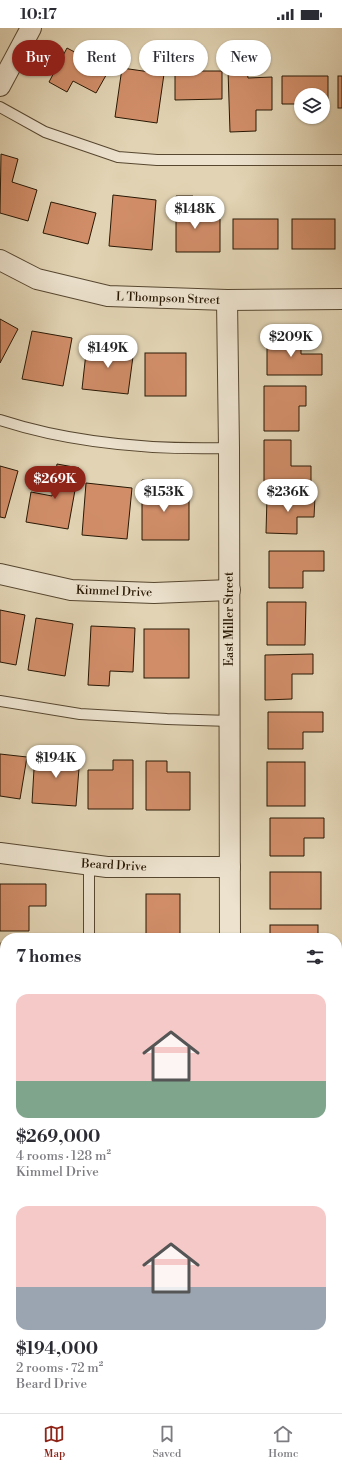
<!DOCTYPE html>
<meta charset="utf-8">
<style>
body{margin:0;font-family:"Libre Bodoni",serif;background:#f7f7f7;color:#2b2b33;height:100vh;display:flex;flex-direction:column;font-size:15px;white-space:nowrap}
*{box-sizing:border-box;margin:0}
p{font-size:13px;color:#7c7c81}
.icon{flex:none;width:22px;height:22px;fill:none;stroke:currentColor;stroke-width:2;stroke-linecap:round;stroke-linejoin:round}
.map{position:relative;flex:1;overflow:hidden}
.side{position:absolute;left:0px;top:905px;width:342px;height:480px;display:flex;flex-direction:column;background:#fff;border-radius:16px 16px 0 0;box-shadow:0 1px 3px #0004}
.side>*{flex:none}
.top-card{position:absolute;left:12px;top:12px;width:318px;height:36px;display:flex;gap:8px}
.tools{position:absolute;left:294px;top:60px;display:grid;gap:8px}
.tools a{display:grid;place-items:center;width:36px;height:36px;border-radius:50%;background:#fff;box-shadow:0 1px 3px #0004;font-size:20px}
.price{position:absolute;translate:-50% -34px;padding:0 9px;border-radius:14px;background:#fff;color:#222;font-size:13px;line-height:26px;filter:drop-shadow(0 1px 2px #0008)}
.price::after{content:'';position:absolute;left:50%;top:24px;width:12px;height:9px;margin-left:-6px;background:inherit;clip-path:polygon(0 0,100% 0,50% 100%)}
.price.active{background:#8f2418;color:#fff}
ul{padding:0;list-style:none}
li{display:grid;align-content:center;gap:8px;height:212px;padding:0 16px}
li span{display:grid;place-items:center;height:124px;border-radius:12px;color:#555}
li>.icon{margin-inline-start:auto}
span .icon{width:72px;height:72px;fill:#fffc;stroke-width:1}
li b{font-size:17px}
h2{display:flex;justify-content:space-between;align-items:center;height:48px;padding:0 16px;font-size:17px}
.tag{padding:0 14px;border-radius:18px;background:#fff;box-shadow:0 1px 3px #0004;font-size:14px;line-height:36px}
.tag.active{background:#8f2418;color:#fff}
.status{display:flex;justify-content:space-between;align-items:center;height:28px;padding:0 20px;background:#fff;direction:ltr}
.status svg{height:11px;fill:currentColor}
.dock{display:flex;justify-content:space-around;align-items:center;height:56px;border-top:1px solid #e1e1e2;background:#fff;font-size:11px;color:#7c7c81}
.dock a{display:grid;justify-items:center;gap:2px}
.dock .active{color:#8f2418}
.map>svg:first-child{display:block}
</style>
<div class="status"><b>10:17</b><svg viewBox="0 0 49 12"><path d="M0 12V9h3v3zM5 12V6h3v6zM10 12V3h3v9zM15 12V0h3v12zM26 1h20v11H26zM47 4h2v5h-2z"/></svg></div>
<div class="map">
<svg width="342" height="1385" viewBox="0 0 342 1385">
<rect width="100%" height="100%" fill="#e1d3b3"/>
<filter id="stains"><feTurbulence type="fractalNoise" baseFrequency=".005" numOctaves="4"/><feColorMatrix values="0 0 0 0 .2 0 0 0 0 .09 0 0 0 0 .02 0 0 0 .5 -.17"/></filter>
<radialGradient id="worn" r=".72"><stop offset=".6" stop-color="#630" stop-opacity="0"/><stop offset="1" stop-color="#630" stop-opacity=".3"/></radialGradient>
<!-- building -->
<g fill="#d08d68" stroke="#291804">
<path d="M67,20L109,42L96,65L73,53L67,64L49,54Z"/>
<path d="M122,40L164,46L157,95L115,89Z"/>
<path d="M228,42H247L248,50L272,49V82H256V103L230,104Z"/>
<path d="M175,43H222V71L175,72Z"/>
<path d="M282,48H328V76H323V67H301V76H282Z"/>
<rect x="338" y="48" width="4" height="32"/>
<path d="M1,126L18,131L12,154L37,162L28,193L0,185Z"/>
<path d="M113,167L156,172L152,222L109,218Z"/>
<path d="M176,168H193V191H220V224H176Z"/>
<path d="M51,174L96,185L88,216L43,205Z"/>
<rect x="233" y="191" width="45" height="30"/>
<rect x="292" y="191" width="43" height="30"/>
<path d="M0,291L18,301L0,335Z"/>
<path d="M32,303L72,310L63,358L22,351Z"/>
<path d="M267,309H301V326H322V347H267Z"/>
<path d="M87,316L134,321L128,366L82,361Z"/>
<rect x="145" y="325" width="41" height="43"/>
<path d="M264,358H306V378H299V403H264Z"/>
<path d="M264,412H291V438H311V458H264Z"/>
<path d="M57,436L79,440L68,501L26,494L31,464L52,468Z"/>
<path d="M0,438L18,443L5,490L0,489Z"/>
<path d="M142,452H166V467H189V512H142Z"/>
<path d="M86,455L132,460L127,511L82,507Z"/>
<path d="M267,469H315L314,489H297V506L266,505Z"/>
<path d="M269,523H324V543H303V560H269Z"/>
<path d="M267,574H306L305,617H267Z"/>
<path d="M0,582L25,587L16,637L0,634Z"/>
<path d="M36,590L73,596L65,648L28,642Z"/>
<path d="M91,598L135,600L133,644L110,643L109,658L88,657Z"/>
<rect x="144" y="601" width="45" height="49"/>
<path d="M313,626V646H292V671L265,672V627Z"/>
<path d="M268,684H323V704H303V721H268Z"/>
<path d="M35,724L80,728L76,778L32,775Z"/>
<path d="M0,726L27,729L20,771L0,768Z"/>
<path d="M113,732H133V781H88V742H113Z"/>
<path d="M146,733H167V744H190V782H146Z"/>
<rect x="267" y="734" width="38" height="44"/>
<path d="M270,790H324V810H304V828H270Z"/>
<rect x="270" y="844" width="51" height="37"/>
<path d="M0,856H46V878H29V903H0Z"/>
<rect x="146" y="866" width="34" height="43"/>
<rect x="270" y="897" width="48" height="13"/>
<rect x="1" y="915" width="4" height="45"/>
<rect x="0" y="974" width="5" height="41"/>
<rect x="0" y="1022" width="5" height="46"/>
<rect x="0" y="1076" width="5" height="46"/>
<path d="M342,1094V1137L337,1136V1111Z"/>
<rect x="0" y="1141" width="5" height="36"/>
<path d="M0,1184L5,1185V1231L0,1230Z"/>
<path d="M337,1227L342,1228V1276L337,1275Z"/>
<path d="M0,1240L5,1241V1287L0,1286Z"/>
<path d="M0,1376L5,1378V1380H10L8,1385H0Z"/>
<path d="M223,1380H272L270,1385H238L223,1381Z"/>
<path d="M292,1380H334L333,1385H291Z"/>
</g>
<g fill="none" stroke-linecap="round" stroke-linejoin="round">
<!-- service casing -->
<g stroke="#574730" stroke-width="12">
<g id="service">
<path d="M0,79L45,104L118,129L157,132H342"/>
<path d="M0,392C74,416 152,422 229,420"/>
<path d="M0,673L80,686L167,691L230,693"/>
<path d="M89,837V910"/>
<path d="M337,1328L342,1329"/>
</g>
</g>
<!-- minor casing -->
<g stroke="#574730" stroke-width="22">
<g id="minor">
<path d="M0,58L31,0"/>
<path d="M0,232L37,251L108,268L227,272L342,271"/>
<path d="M227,272L229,420L230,910"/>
<path d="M0,546L71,562L154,565L230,562"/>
<path d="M0,825L107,839H230"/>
<path d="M337,1188L342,1189"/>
<path d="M0,1324L5,1326"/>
<path d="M127,1380L137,1385"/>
<path d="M182,1385L185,1380"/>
</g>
</g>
<!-- service -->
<use href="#service" stroke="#ece2ce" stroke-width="10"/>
<!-- minor -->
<use href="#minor" stroke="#ece2ce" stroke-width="20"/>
</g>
<g text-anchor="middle" stroke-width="3.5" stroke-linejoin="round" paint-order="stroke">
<!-- street labels -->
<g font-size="12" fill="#291804" stroke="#ece2ce">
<text transform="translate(168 270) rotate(2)" y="4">L Thompson Street</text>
<text transform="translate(114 563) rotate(2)" y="4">Kimmel Drive</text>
<text transform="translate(229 591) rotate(-90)" y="4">East Miller Street</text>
<text transform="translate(114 837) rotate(3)" y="4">Beard Drive</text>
</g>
</g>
<rect width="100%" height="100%" filter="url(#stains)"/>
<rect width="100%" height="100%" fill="url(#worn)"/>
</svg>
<div class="tools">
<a><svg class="icon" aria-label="layers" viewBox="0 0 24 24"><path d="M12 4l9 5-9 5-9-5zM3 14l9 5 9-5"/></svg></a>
</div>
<b class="price" style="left:195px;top:202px">$148K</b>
<b class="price" style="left:291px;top:330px">$209K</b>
<b class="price" style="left:108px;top:341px">$149K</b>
<b class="price active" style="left:55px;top:472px">$269K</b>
<b class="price" style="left:164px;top:485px">$153K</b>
<b class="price" style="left:288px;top:485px">$236K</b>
<b class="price" style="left:56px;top:751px">$194K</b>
<div class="top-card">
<a class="tag active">Buy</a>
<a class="tag">Rent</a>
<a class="tag">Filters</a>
<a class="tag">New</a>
</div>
<section class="side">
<h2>7 homes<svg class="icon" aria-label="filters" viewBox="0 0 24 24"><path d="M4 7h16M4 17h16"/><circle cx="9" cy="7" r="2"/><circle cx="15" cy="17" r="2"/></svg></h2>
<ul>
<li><span style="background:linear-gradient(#f6c9c9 70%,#7fa58c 0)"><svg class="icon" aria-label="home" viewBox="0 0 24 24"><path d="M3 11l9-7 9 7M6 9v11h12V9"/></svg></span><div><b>$269,000</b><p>4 rooms · 128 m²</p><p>Kimmel Drive</p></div></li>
<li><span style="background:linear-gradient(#f6c9c9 65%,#9aa5b1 0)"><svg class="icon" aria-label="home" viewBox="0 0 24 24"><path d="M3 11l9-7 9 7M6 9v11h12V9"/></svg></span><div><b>$194,000</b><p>2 rooms · 72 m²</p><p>Beard Drive</p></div></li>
</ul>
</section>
</div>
<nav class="dock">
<a class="active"><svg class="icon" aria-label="map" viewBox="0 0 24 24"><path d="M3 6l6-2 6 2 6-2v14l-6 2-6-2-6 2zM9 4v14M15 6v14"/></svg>Map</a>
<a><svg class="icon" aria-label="saved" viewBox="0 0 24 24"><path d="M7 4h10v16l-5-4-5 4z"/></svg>Saved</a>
<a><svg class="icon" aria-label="home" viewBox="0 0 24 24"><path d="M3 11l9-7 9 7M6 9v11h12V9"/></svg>Home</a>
</nav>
